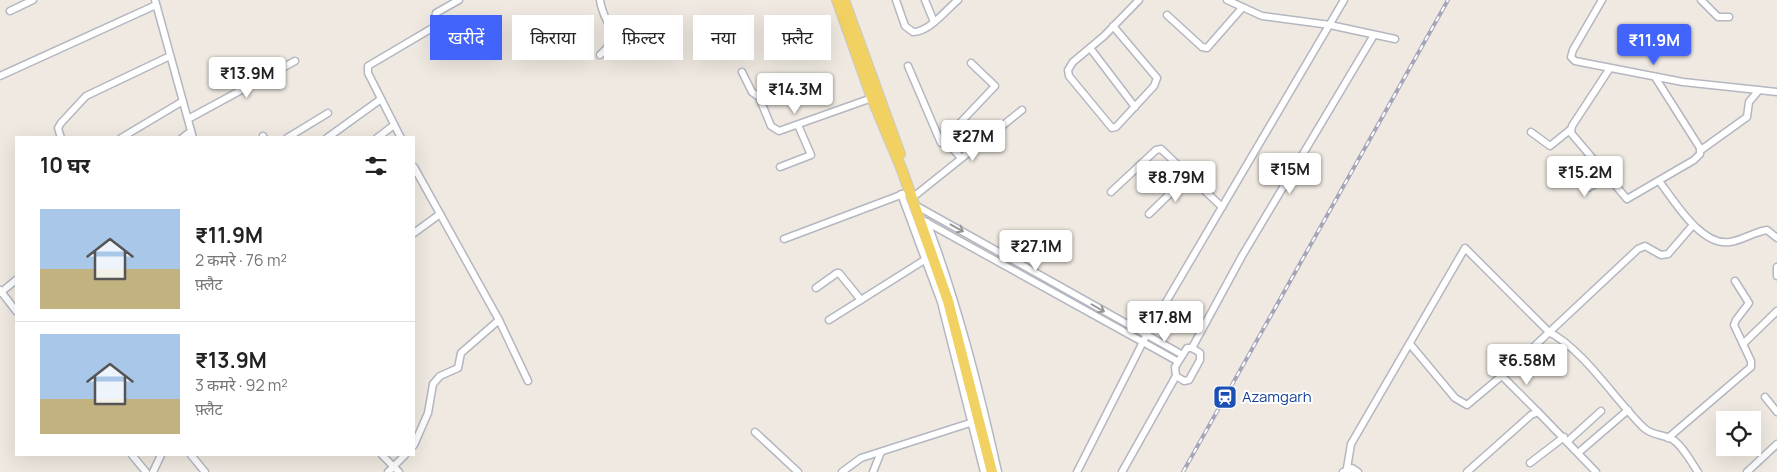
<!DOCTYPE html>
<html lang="hi">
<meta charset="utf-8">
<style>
body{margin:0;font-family:Manrope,"Noto Sans Devanagari",sans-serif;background:#f2f2f2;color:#222;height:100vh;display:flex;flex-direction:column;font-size:19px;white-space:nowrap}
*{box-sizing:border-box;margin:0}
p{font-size:16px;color:#767676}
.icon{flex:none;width:28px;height:28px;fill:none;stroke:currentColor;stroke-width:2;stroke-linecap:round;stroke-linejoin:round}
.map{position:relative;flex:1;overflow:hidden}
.details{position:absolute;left:15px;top:136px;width:400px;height:320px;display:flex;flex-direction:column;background:#fff;border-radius:0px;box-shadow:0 5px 20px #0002}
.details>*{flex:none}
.top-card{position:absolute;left:430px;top:15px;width:475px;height:45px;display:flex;gap:10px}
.fabs{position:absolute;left:1716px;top:411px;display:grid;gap:10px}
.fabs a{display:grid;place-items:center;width:45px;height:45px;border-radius:0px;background:#fff;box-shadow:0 5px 20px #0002;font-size:25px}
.price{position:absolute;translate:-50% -42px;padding:0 11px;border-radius:5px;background:#fff;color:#222;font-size:16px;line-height:32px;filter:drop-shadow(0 1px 2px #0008)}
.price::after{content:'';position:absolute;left:50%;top:30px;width:15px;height:11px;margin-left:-8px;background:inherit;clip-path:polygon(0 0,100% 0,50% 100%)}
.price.current{background:#4264fb;color:#fff}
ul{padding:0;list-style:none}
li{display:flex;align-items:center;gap:15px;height:125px;padding:0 25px}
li+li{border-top:1px solid #e0e0e0}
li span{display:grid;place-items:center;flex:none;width:140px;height:100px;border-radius:0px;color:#555}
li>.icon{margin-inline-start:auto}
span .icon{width:60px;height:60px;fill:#fffc;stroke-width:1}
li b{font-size:21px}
h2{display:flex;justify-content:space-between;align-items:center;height:60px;padding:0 25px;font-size:21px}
.chip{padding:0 18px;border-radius:0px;background:#fff;box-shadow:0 5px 20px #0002;font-size:18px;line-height:45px}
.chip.current{background:#4264fb;color:#fff}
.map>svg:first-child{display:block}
</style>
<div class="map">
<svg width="1777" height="472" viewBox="0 0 1777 472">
<rect width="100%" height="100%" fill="#efe9e1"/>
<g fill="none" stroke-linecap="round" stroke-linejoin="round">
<!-- minor casing -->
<g stroke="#b4b7c1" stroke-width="9">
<g id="minor">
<path d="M155,0L193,138"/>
<path d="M600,0C603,26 625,33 600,55"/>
<path d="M896,0L905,26L913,32C929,32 946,10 958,0"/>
<path d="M925,0L934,22"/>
<path d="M1227,0L1262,16L1330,25L1395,39"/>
<path d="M1602,0L1573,50L1571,57L1575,61L1683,82L1777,92"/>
<path d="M1701,0L1718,17H1729"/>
<path d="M10,11L33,0"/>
<path d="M1167,15L1202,47L1207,48L1242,8"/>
<path d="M1113,26L1157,78L1154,86L1116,127L1112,128L1069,76L1068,70L1073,62L1104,36L1139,0"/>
<path d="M1090,48L1135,107"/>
<path d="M908,66L941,143L995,86L971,63"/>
<path d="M1610,68L1572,126L1571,133L1627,199L1694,160L1700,154V148L1655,77"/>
<path d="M742,72L752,92L759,97L771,126L779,131L872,98"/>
<path d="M0,76L156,5"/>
<path d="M188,119L295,61"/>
<path d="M1531,132L1550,146L1571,129"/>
<path d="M263,136L264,138"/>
<path d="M61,138L58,128L61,123L86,96L170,56"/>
<path d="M121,138L183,101"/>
<path d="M182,138L191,131"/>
<path d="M287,138L328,113"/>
<path d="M327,138L381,99"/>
<path d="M377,138L394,125"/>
<path d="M401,138L368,73V66L434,27L436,13L459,0"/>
<path d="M945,140L961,158"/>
<path d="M1701,150L1747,117L1749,102L1759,90"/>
<path d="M414,167L499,320L528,381"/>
<path d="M780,167L811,155L798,125"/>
<path d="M1570,170L1588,188L1607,177"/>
<path d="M1659,181C1674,200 1701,247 1730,242C1743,240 1754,232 1767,230L1777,238"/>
<path d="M1111,192L1156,150L1161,149L1222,207"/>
<path d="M901,194L941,302L984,472"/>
<path d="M912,198L1022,110"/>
<path d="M915,205L1181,354"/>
<path d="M1149,214L1188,176"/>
<path d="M919,218L1177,361"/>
<path d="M927,222C958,304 979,387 998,472"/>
<path d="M414,233L440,214"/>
<path d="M784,239L906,193"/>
<path d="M1777,267V276"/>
<path d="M816,288L837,273H839L861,300"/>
<path d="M0,290L16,311"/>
<path d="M0,293L16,280"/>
<path d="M829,320L926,259"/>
<path d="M1410,344L1455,398L1467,405L1511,368L1638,249L1645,246L1661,255L1668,254L1693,225"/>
<path d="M1743,344L1777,311"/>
<path d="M1187,348H1192L1200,353V360L1189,380L1184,381L1176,376L1175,367Z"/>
<path d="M1192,348L1242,256L1374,35"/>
<path d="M1502,376L1538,412"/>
<path d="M1765,397L1777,412"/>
<path d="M755,432L798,472"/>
<path d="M1668,438L1751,367V361L1734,325L1736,320L1749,303L1735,281"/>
<path d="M1568,441L1601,411"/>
<path d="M414,445L428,413L433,384L440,376L458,368L461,353L499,320"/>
<path d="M1578,453L1628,410"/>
<path d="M132,455L146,472"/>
<path d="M191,455L205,472"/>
<path d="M382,455L399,472"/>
<path d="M1530,463L1564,437"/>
<path d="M1347,468L1351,444L1465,248L1549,332C1584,350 1615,400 1644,428C1653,436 1662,434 1672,439C1683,446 1691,462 1698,472"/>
<path d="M153,472L161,455"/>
<path d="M388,472L405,455"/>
<path d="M842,472L861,458L970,423"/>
<path d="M873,472L881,452"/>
<path d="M1077,472L1146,336L1344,0"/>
<path d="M1122,472L1176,376"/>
<path d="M1343,472L1352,468L1358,472"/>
<path d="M1467,472L1531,415L1538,412L1596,472"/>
<path d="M1747,472L1777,444"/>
</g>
</g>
<!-- primary casing -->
<g stroke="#c9c9c9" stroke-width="12">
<g id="primary">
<path d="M837,0L872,98L902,170L948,301L992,472"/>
<path d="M844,0L900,154"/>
</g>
</g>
<!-- minor -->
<use href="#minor" stroke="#fff" stroke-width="6"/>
<!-- primary -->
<use href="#primary" stroke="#f2d163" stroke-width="10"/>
<!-- rail casing -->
<g stroke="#a3a6b8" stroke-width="4">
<path id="rail" d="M1183,472L1448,0"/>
</g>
<!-- rail -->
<use href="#rail" stroke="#fff" stroke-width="2" stroke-dasharray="5.5" stroke-linecap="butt"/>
</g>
<!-- one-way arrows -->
<defs><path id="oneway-shaft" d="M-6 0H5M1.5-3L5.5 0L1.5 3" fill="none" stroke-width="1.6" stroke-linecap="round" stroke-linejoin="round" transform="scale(1.25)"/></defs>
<g stroke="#969696">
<use href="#oneway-shaft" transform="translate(957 228) rotate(29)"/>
<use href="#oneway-shaft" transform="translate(1098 308) rotate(30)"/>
</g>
<!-- icons -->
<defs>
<g id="station-square" transform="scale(1.25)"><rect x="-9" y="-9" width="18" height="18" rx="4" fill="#1a4fb4" stroke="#fff"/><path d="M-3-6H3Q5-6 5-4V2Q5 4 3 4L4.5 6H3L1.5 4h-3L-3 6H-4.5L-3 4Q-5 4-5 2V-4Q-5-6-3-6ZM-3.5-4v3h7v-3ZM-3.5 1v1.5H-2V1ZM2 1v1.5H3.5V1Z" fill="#fff"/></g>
</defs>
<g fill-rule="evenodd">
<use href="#station-square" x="1225" y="397"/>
</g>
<g text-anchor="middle" stroke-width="4" stroke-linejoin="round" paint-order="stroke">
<!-- transit labels -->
<g font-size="15" fill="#164399" stroke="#fff" text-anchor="start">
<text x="1242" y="402">Azamgarh</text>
</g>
</g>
</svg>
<div class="fabs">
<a><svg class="icon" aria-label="locate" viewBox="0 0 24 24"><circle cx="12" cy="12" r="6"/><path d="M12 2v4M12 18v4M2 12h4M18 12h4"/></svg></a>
</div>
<b class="price current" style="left:1654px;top:66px">₹11.9M</b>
<b class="price" style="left:247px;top:99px">₹13.9M</b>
<b class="price" style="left:795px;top:115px">₹14.3M</b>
<b class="price" style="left:973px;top:162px">₹27M</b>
<b class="price" style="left:1290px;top:195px">₹15M</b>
<b class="price" style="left:1585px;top:198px">₹15.2M</b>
<b class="price" style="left:1176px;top:203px">₹8.79M</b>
<b class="price" style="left:1036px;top:272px">₹27.1M</b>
<b class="price" style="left:1165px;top:343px">₹17.8M</b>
<b class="price" style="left:1527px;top:386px">₹6.58M</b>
<div class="top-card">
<a class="chip current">खरीदें</a>
<a class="chip">किराया</a>
<a class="chip">फ़िल्टर</a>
<a class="chip">नया</a>
<a class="chip">फ़्लैट</a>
</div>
<section class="details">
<h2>10 घर<svg class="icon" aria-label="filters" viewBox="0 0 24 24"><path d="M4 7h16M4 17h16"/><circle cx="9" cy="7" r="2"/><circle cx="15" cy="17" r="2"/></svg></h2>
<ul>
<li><span style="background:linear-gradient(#a9c7e8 60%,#c2b280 0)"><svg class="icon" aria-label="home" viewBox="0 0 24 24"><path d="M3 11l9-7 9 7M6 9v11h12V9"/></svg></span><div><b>₹11.9M</b><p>2 कमरे · 76 m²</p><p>फ़्लैट</p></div></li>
<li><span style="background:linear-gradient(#a9c7e8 65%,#c2b280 0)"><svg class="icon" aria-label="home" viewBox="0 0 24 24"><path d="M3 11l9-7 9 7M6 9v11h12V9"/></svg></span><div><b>₹13.9M</b><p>3 कमरे · 92 m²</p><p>फ़्लैट</p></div></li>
</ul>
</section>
</div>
